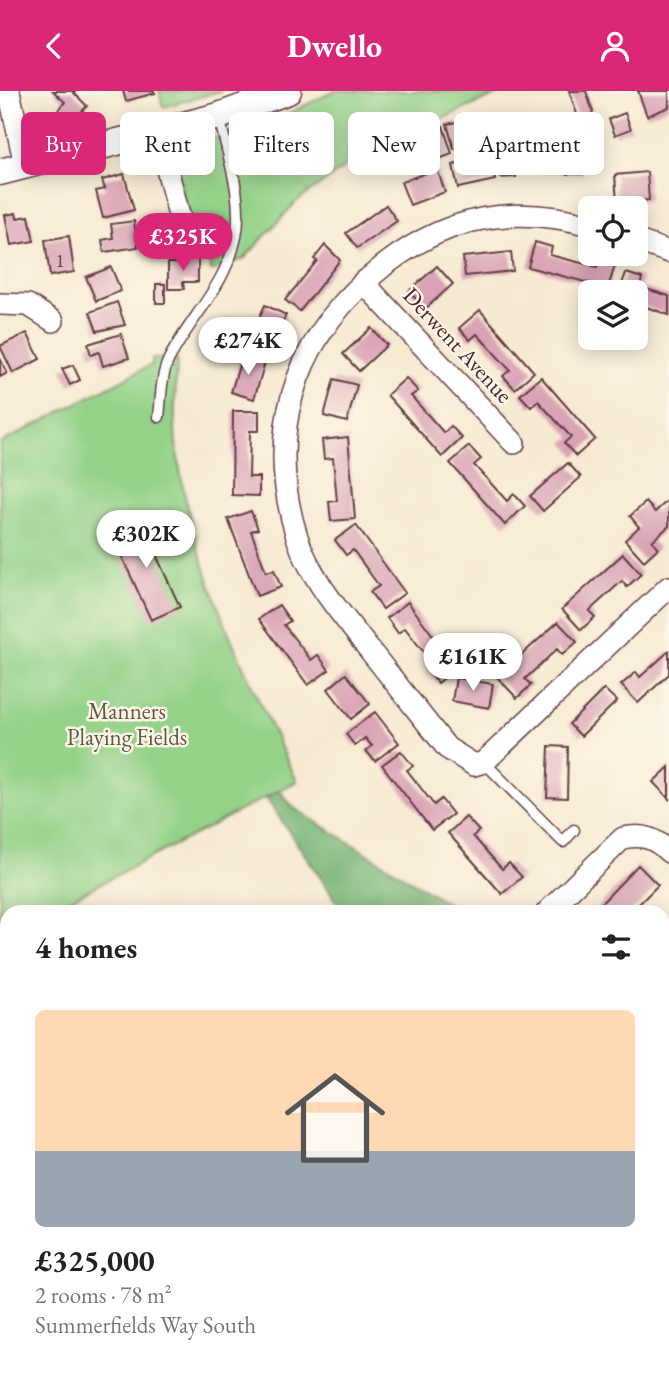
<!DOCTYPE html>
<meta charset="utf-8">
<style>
body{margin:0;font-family:"EB Garamond",serif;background:#f2f2f2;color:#222;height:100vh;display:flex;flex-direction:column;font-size:26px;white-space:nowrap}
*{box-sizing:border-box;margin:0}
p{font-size:23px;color:#767676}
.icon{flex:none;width:38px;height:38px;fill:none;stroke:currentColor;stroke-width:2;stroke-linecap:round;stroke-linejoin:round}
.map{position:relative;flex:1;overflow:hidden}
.details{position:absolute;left:0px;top:814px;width:670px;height:471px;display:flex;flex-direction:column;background:#fff;border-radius:21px 21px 0 0;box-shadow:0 4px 18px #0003}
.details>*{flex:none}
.guide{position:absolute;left:21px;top:21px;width:628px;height:63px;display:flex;gap:14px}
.buttons{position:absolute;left:578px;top:105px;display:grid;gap:14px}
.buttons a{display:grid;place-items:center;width:70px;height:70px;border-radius:10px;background:#fff;box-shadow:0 4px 18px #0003;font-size:35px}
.price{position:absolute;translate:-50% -60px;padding:0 16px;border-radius:24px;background:#fff;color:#222;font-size:23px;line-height:46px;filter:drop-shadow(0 2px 4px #0008)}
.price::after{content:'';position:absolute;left:50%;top:42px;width:21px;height:16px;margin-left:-10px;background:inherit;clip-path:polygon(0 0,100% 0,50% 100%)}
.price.current{background:#db2777;color:#fff}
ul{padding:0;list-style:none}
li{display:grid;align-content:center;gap:14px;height:371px;padding:0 35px}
li span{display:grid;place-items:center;height:217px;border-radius:10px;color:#555}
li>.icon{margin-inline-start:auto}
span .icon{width:126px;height:126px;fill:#fffc;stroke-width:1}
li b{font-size:30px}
h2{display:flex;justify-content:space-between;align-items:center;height:84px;padding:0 35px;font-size:30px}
.chip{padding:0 24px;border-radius:10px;background:#fff;box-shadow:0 4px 18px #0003;font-size:24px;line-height:63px}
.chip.current{background:#db2777;color:#fff}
header{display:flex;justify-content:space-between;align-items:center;height:91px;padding:0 35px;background:#db2777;color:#fff;font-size:32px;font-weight:700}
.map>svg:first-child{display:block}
</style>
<header><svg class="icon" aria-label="back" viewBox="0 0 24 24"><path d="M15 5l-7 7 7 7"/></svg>Dwello<svg class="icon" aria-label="person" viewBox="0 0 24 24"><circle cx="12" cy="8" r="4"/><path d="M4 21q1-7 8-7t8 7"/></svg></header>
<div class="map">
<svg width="669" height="1283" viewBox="0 0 669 1283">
<rect width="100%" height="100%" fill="#fcf5e5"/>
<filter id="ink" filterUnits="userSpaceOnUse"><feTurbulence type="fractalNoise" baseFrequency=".0143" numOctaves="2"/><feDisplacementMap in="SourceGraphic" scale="14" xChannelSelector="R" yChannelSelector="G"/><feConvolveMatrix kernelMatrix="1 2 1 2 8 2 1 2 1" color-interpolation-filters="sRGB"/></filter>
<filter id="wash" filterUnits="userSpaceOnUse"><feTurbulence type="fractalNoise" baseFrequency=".00686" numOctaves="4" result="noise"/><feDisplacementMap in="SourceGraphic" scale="28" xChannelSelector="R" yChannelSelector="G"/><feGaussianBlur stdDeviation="1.57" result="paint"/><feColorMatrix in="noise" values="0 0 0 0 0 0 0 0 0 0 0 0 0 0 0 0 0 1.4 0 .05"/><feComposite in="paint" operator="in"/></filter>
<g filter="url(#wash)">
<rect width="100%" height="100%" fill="#f7ead2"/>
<!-- green -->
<g fill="#93d288" stroke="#6e785a" stroke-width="2">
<path d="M159,0H222L163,16Z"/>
<path d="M334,0H506L383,53L349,73L296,111L244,168L211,180L203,145L194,146L175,70L178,58L276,29Z"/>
<path d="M177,267C176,295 173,323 176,352C190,474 245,581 297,690L46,821H7V841L0,844V352L153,273L152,268Z"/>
<path d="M663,1112L669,1117V1149L663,1150Z"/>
</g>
<!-- forest -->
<g fill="#76b474" stroke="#606a50" stroke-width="2">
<path d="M279,699L294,717L462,821H344L266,707Z"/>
<path d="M0,1084L7,1093V1207L0,1197Z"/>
<path d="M57,1278H131L135,1283H61Z"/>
</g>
<g id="blocks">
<!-- building -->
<g fill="#d9a3b5">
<path d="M53,0H76L74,2L87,15L69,34L56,22L65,11Z"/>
<path d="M123,0H154L155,2L126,10Z"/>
<path d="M569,0H586L593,21L590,25L578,26Z"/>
<path d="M638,0H669V16L647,25Z"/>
<path d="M625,22L631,38L615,44L609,28Z"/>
<path d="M457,31L464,55L454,58L447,33Z"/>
<path d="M443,35L452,63L439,68L430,39Z"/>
<path d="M582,57L583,83H565V75L516,76V86L500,87L499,59Z"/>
<path d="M490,65L495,89L458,97L453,74Z"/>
<path d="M437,78L445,101L410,114L401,91Z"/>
<path d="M647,81L649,109L617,112L615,84Z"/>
<path d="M124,83L134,119L103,127L96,100L105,98L102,89Z"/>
<path d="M386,114L397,130L357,157L346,142Z"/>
<path d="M16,122L17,127L29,125L34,150L11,154L5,124Z"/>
<path d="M134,130L138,156L104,161L102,149L113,147L111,133Z"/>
<path d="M69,145L74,181L50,185L45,149Z"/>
<path d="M535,151L552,156L550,164L597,176L600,167L616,171L608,197L528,176Z"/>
<path d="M325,154L340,169L300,220L285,209L317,170L314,168Z"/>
<path d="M511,161L513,180L465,185L463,166Z"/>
<path d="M184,166H198V191H183L184,198H168V172H184Z"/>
<path d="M437,175L453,193L425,218L409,200Z"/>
<path d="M111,176L121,200L96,210L86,186Z"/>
<path d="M626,182L642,187L640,196L669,205V224L635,212V201H619Z"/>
<rect x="156" y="193" width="9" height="19"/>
<path d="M117,211L125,234L97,240L90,221Z"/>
<path d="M265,214L286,224L270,259L249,249Z"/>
<path d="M480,219L534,281L515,298L503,285L510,279L477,243L470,249L459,237Z"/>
<path d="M371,237L387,254L359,280L343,263Z"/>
<path d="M27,242L40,268L13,282L0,255Z"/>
<path d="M121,243L129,267L103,275L99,261L91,264L88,253Z"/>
<path d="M209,244L241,256L238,265L206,253Z"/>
<path d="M242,265L265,271L254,308L231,301Z"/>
<path d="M0,267L7,282L0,286Z"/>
<path d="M73,274L80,289L70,294L62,278Z"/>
<path d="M541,286L595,348L576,365L564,352L571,346L538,310L531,316L520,304Z"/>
<path d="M406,287L418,300L411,305L444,342L451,335L462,347L442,366L387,304Z"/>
<path d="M334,288L357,294L347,331L324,325Z"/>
<path d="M233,320H259V340H250L249,386H259V405L232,404Z"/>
<path d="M348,346L355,428L331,430L329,411L337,410L333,367L324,368L322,349Z"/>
<path d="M469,355L481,368L474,374L507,410L514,403L525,415L505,434L450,372Z"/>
<path d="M568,372L581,386L543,420L530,405Z"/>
<path d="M669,408V435L652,450L658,457L644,470L625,449L639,436L630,425L646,411L655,421Z"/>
<path d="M251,420L258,438L251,440L266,481L274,479L281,496L257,505L228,428Z"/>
<path d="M140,429L180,516L151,529L111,442Z"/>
<path d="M356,434L405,502L383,518L370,501L379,495L353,459L346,464L335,449Z"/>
<path d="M623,463L641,483L627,496L622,490L589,520L595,526L581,539L562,518Z"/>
<path d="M408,511L457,577L438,592L426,576L432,572L405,537L398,542L387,527Z"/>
<path d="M279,514L290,530L284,534L311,569L318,564L329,579L308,594L259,528Z"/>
<path d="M558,531L577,551L562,564L557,558L525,588L531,594L517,607L497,586Z"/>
<path d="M669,560V583L638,612L621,594L636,581L640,586Z"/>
<path d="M346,583L370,613L351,628L328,598Z"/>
<path d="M456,587L493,593L489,617L452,610Z"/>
<path d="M604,598L617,610L581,645L569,633Z"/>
<path d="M375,621L399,652L375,670L366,660L372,655L365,647L355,655L346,643Z"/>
<path d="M549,655L568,656L567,707L547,706Z"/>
<path d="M401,660L413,675L407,679L434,714L441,708L453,723L432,739L382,674Z"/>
<path d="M669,676V708L653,691Z"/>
<path d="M466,726L479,740L473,745L502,778L509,772L522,786L502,803L448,742Z"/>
<path d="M638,774L658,794L631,821H593Z"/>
<path d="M669,837V858L663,853V843Z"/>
<path d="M7,896V1049L0,1034V899Z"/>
<path d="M669,923V968L666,970L663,967V928Z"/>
<path d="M669,1063V1087L665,1083Z"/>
<path d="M0,1224L7,1233V1278H40L44,1283H0Z"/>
<path d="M457,1278H509L498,1283H459Z"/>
</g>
</g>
</g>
<g filter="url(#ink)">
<use href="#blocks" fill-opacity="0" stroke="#643d44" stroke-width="2"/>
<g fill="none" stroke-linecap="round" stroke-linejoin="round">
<!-- service casing -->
<g stroke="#643d44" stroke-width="13">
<g id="service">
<path d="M159,326C161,309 161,283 169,268C191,226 226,194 236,146C244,107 227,63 219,25"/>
<path d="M484,671L563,751L574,739"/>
<path d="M663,1270L669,1268"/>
<path d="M331,1278L334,1283"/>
<path d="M609,1283L627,1278"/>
</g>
</g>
<!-- minor casing -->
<g stroke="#643d44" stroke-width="24">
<g id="minor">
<path d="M9,0L25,74"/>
<path d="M157,40L184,143"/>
<path d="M590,134C504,111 435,129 369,187C291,255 266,347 297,446C311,489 341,522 368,557C395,591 421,624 447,657L474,674L484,671L669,496"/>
<path d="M635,149L669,161"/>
<path d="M363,191L514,352"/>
<path d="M0,213L28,214L53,230"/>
<path d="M547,821L623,747C643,743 655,747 669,761"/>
<path d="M663,1026L669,1020"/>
<path d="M663,1100L669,1106"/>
</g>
</g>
<!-- tertiary casing -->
<g stroke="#643d44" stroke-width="29">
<path id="tertiary" d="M0,81L219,25L288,0"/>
</g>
<!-- service -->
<use href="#service" stroke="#fff" stroke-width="10"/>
<!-- minor -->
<use href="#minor" stroke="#fff" stroke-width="21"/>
<!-- tertiary -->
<use href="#tertiary" stroke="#fff" stroke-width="26"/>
</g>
</g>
<g text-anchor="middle" stroke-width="5" stroke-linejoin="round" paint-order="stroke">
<!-- number labels -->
<g font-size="19" fill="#6e404e">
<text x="60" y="176">1</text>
</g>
<!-- street labels -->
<g font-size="23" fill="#4a1f2b" stroke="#fcf5e5">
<text transform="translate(458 254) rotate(47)" y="8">Derwent Avenue</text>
</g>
<!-- park labels -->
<g font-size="23" fill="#605547" stroke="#fcf5e5">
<text x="127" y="628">Manners<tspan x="127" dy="26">Playing Fields</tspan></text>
</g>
</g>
</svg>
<div class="buttons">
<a><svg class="icon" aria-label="locate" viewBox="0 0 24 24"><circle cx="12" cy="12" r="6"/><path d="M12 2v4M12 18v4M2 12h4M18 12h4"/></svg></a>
<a><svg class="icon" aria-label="layers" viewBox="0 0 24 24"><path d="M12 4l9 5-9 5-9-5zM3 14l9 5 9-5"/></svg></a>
</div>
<b class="price current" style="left:183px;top:182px">£325K</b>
<b class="price" style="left:248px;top:286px">£274K</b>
<b class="price" style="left:146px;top:479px">£302K</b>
<b class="price" style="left:473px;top:602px">£161K</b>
<div class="guide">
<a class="chip current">Buy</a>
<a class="chip">Rent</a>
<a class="chip">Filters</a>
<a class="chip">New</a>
<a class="chip">Apartment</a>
</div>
<section class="details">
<h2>4 homes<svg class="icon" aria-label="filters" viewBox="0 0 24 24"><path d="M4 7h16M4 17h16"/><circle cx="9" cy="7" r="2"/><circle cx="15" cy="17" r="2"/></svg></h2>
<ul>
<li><span style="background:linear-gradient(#ffd9b3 65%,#9aa5b1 0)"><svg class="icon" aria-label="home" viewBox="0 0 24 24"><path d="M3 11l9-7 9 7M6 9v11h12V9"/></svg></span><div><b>£325,000</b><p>2 rooms · 78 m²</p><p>Summerfields Way South</p></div></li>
</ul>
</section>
</div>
